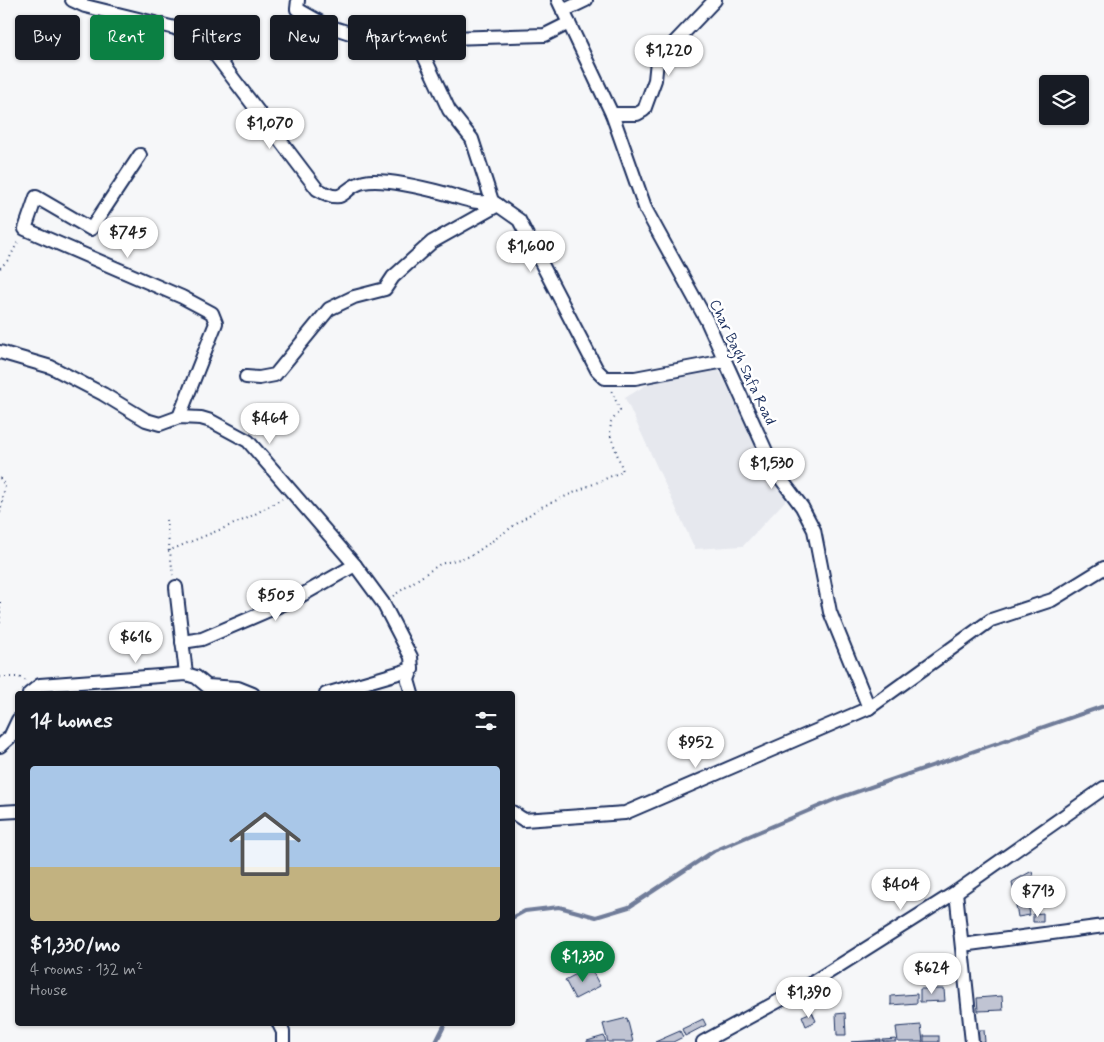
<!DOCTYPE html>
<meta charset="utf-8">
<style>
body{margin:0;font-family:Mynerve,sans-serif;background:#242831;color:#f1f3f6;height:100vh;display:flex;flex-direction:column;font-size:19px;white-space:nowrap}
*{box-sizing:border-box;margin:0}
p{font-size:16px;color:#9ea1a6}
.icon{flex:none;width:28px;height:28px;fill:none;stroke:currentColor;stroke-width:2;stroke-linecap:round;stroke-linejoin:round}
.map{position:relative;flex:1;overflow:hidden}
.panel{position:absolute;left:15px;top:691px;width:500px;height:335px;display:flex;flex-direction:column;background:#171b24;border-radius:5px;box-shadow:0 1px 4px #0004}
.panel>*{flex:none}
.guide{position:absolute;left:15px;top:15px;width:500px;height:45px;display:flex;gap:10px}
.fabs{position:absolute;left:1039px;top:75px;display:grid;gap:10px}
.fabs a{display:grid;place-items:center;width:50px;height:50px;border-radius:5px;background:#171b24;box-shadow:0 1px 4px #0004;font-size:25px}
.price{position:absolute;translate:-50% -42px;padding:0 11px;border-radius:18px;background:#fff;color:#222;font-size:16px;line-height:32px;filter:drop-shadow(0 1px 2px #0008)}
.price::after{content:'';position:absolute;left:50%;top:30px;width:15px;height:11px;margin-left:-8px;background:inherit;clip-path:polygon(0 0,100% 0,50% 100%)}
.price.current{background:#0b8043;color:#fff}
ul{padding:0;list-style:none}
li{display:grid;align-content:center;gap:10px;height:265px;padding:0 15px}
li+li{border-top:1px solid #363941}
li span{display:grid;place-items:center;height:155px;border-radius:5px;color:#555}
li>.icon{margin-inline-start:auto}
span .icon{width:90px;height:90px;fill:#fffc;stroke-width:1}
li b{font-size:21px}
h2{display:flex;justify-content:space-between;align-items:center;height:60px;padding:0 15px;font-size:21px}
.tag{padding:0 18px;border-radius:5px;background:#171b24;box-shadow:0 1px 4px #0004;font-size:18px;line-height:45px}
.tag.current{background:#0b8043;color:#fff}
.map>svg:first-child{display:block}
</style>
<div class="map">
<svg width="1104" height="1042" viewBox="0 0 1104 1042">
<rect width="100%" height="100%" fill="#f6f7f9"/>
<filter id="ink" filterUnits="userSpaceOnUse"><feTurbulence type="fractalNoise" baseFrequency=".02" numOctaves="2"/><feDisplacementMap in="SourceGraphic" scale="10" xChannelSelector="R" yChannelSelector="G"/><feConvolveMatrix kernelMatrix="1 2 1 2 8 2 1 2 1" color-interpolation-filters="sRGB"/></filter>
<g filter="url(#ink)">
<!-- built -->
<path fill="#e6e8ee" d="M711,355L786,500L743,546L695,549L625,398L654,380Z"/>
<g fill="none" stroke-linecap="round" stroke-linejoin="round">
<!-- stream -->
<g stroke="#707c99" stroke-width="4">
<path d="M512,918L525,911L559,907L596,917L629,907L714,851L836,799L1104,706"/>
<path d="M436,1042L445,1024"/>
</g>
</g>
<!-- building -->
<g fill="#c0c4d3" stroke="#1b2f5e">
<path d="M1032,871L1037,902L1028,904L1030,915L1018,917L1012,882Z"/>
<path d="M1043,913V922H1033V914Z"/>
<path d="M590,967L600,986L575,999L565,980Z"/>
<path d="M920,989H944L945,1001L920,1002Z"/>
<path d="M917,994V1003L891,1005V996Z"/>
<path d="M1002,996L1003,1010L978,1011L977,998Z"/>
<path d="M812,1012L816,1021L806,1026L802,1016Z"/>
<path d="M845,1013L846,1035H837L836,1014Z"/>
<path d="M627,1018L633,1042H608L603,1024Z"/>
<path d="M703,1019L706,1025L685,1036L682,1029Z"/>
<path d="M921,1025L923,1042H898L896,1027Z"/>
<path d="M978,1030H984L985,1042H978Z"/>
<path d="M680,1031L683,1037L673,1042H655Z"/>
<path d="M604,1036L606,1042H587V1041Z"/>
<rect x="924" y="1036" width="15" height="6"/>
<path d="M896,1039V1042H883V1040Z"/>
<path d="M881,1040V1042H851Z"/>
</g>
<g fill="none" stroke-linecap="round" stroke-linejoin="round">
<!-- minor casing -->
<g stroke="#1b2f5e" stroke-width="16">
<g id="minor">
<path d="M72,0L85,6L175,28L207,44L317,189C348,207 340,187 364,182C383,178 428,189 447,194C462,198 476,205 492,201"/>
<path d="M298,0L297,9L325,25L353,34L416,39L545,35L569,23"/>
<path d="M558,0L612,114L646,210L707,321L775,471L802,507L814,530L830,612L869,708L991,620L1052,600L1104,568"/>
<path d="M563,11L586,0"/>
<path d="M416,39L449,110L472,139L492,201L519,220L597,370L605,378H635L725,361"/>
<path d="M612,114H637L644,110L655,80L657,61L715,0"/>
<path d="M140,155L91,229L36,197L25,229L182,297L212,313L216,323L179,417"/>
<path d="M0,352L51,367L103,394L146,420L160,424L179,417L201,418L211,421L248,441L355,565L383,603L411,657L412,669L408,680L412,694"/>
<path d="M246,377L259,378L275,375L329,309L354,297L385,289L393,277L432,242L498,205"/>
<path d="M176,587L186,674"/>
<path d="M182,642L202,639L295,599L355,565"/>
<path d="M29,694L40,685L186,674L196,677L207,686L238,688L253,694"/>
<path d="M326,694L412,669"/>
<path d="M0,746L10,737L18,720"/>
<path d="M0,812L18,811"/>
<path d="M512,812L524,820L625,813L869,708"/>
<path d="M956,892L972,1042"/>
<path d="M962,945L1104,926"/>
<path d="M279,1024L283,1032V1042"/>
<path d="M703,1042L810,984L956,892L1104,788"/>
</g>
</g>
<!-- path -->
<g stroke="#1b2f5e" stroke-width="2" stroke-dasharray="1 4" stroke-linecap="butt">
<path d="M0,268L9,259L19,240"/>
<path d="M0,478L5,486L0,513"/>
<path d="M166,520L173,575"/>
<path d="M168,551L246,519L282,499"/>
<path d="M393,596L440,564L471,556L539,508L623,471L610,434L611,422L620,410L611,390"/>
<path d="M0,602V627"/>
<path d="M0,677H19L26,681"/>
</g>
<!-- minor -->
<use href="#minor" stroke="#fff" stroke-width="12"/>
</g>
</g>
<g text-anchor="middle" stroke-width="5" stroke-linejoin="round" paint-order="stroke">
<!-- street labels -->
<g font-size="15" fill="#1b2f5e" stroke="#fff">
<text transform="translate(743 362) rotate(65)" y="5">Char Bagh Safa Road</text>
</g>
</g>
</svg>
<div class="fabs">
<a><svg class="icon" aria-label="layers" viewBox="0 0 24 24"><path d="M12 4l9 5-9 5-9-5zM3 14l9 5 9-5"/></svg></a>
</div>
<b class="price" style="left:669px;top:77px">$1,220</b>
<b class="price" style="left:270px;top:150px">$1,070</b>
<b class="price" style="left:128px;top:259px">$745</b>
<b class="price" style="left:531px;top:273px">$1,600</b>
<b class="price" style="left:270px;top:445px">$464</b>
<b class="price" style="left:772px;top:490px">$1,530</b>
<b class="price" style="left:276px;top:622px">$505</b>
<b class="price" style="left:136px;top:664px">$616</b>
<b class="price" style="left:696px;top:769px">$952</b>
<b class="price" style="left:901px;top:911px">$404</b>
<b class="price" style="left:1038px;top:918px">$713</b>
<b class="price current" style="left:583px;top:983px">$1,330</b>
<b class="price" style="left:932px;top:995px">$624</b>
<b class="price" style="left:809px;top:1019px">$1,390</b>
<div class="guide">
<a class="tag">Buy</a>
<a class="tag current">Rent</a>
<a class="tag">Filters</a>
<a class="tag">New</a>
<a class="tag">Apartment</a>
</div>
<section class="panel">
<h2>14 homes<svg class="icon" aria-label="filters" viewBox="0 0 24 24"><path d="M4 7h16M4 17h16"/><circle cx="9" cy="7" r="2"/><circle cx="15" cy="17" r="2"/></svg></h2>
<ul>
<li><span style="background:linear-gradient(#a9c7e8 65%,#c2b280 0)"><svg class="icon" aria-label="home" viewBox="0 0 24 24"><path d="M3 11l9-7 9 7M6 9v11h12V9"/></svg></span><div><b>$1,330/mo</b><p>4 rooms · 132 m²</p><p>House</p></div></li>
</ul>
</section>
</div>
